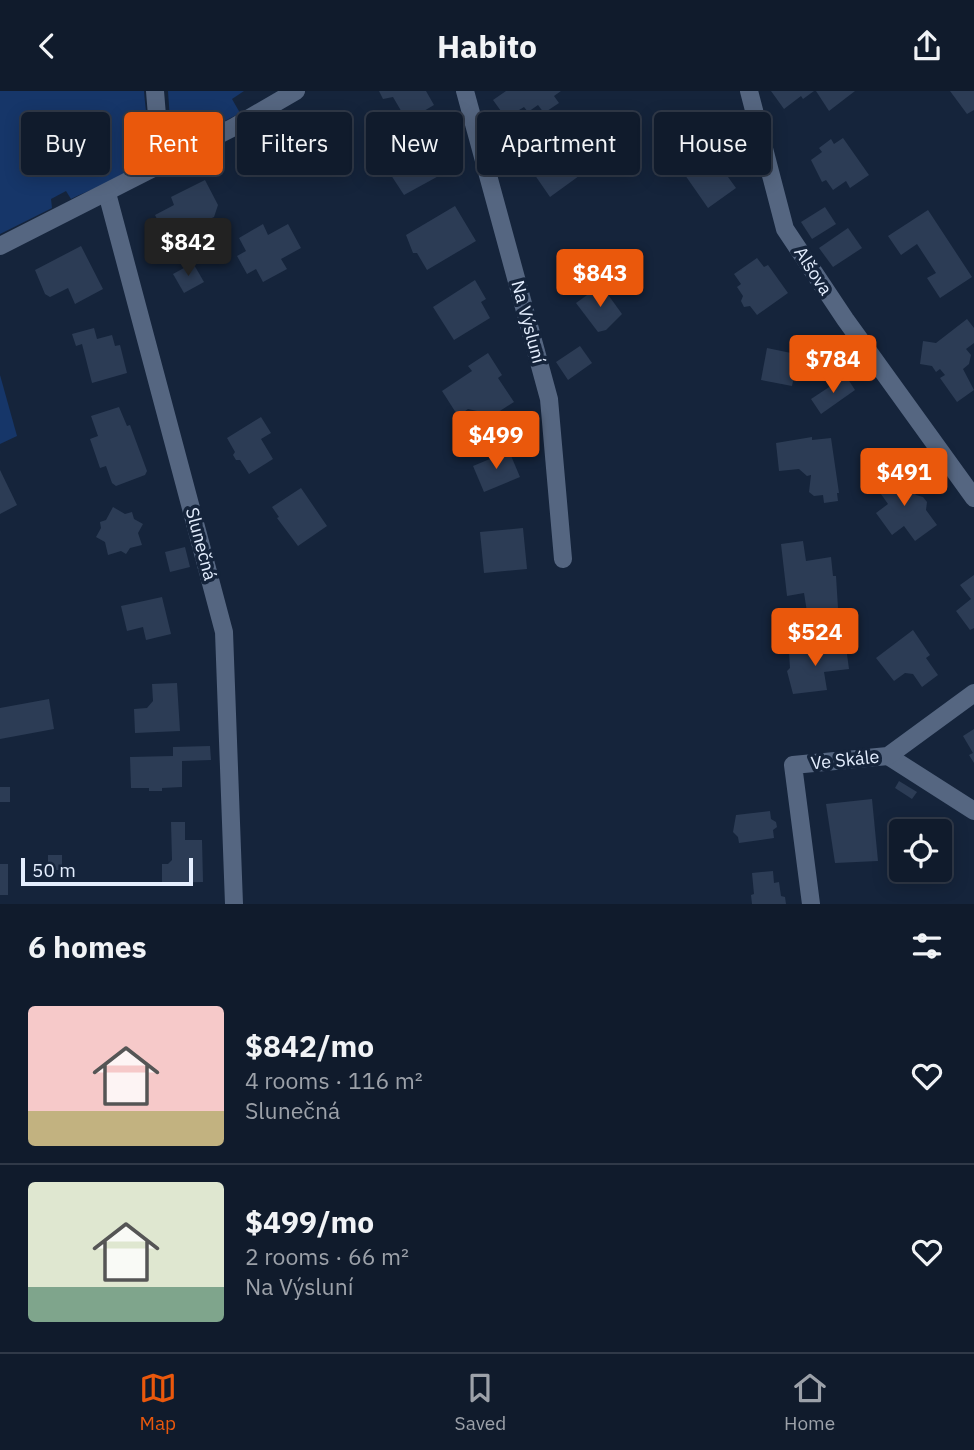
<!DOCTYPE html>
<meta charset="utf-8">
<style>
body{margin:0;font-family:"IBM Plex Sans",sans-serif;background:#1e2838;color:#f1f3f6;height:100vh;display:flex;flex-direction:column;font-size:26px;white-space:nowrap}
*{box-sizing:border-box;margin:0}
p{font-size:23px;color:#9ca1a9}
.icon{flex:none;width:38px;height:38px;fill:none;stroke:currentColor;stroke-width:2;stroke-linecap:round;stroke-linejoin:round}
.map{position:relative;height:813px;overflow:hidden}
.side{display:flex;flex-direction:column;background:#101b2c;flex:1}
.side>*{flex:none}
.hud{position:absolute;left:21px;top:21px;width:933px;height:63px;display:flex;gap:14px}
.fabs{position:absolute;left:889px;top:728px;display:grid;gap:14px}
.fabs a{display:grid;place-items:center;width:63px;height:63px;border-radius:7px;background:#101b2c;box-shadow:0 4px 18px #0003,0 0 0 2px #303948;font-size:35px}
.scale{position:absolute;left:21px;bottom:18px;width:172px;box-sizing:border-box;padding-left:7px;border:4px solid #e4eefe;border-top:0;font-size:19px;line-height:24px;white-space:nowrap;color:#e4eefe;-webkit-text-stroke:5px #15243b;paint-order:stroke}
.price{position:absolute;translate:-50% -60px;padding:0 16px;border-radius:7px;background:#ea580c;color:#fff;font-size:23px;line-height:46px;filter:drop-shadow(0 2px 4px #0008)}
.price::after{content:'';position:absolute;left:50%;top:42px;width:21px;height:16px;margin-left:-10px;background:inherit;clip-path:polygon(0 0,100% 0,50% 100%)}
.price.selected{background:#222;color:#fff}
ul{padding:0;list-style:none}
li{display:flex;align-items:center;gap:21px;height:175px;padding:0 28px}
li+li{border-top:2px solid #303948}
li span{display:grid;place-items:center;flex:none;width:196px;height:140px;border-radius:7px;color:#555}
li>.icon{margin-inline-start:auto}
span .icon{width:84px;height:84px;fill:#fffc;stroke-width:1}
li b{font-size:30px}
h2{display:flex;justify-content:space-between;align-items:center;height:84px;padding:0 28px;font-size:30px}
.tag{padding:0 24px;border-radius:7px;background:#101b2c;box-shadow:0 4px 18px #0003,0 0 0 2px #303948;font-size:24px;line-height:63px}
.tag.selected{background:#ea580c;color:#fff}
header{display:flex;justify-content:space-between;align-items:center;height:91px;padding:0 28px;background:#101b2c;font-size:32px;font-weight:700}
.tab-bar{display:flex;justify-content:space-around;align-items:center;height:98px;border-top:2px solid #303948;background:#101b2c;font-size:19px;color:#9ca1a9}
.tab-bar a{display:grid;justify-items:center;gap:4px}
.tab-bar .selected{color:#ea580c}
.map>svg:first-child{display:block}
</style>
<header><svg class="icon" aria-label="back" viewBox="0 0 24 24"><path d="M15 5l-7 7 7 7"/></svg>Habito<svg class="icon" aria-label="share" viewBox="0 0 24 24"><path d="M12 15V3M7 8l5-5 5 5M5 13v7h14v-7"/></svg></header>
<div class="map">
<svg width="974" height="813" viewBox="0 0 974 813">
<rect width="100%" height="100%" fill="#15243b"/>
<!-- green -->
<g fill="#163669">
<path d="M0,0H144C145,18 150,38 146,56C140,84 94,96 71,108L66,100L51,108L52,117L0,143Z"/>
<path d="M168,0H244L232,8L240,22L191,48L183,50L171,44Z"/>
<path d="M0,284L17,345L0,353Z"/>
</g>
<!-- building -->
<g fill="#2c3c55">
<path d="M379,0H426L434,14L407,30L393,6L383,8Z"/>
<path d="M506,0H561L554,5L559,12L544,22L538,14L528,21L524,16L506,27L493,9Z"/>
<path d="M771,0H814L803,8L801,5L784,18Z"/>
<path d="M816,0H855L829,20Z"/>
<path d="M950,0H974V19L967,23Z"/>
<path d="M700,34L712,51L707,55L720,74L728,69L736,80L728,86L736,97L708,117L678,74L683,71L671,54Z"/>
<path d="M435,40L455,76L404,104L389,81L385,68Z"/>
<path d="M593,44L613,72L596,84L590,77L550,106L530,77L572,48L577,55Z"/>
<path d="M843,47L869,84L850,97L846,90L833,99L826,89L822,91L811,69L822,61L819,57L831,48L834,53Z"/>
<path d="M205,89L218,114L214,126L181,142L183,147L170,154L155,124L174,114L171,106Z"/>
<path d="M455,115L476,150L427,179L417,162H413L406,144Z"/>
<path d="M825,116L836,133L812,148L801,131Z"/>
<path d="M928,119L972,186L940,207L927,187L936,182L917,153L901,164L888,145Z"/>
<path d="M263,133L268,144L288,133L301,157L281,168L287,178L263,191L256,178L247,183L237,165L246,160L239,147Z"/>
<path d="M848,137L862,157L833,176L819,157Z"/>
<path d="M81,155L103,198L75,213L68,197L50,206L45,203L35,179Z"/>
<path d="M757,167L764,176L768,174L788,202L757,224L750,215L744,216L741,210L743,205L737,196L741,193L734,183Z"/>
<path d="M193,172L204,191L184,202L173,183Z"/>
<path d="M475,189L486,208L481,211L490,227L454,249L433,216Z"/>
<path d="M601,194L622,223L606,239L598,241L576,212Z"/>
<path d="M967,228L974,237V252L966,258L971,264L969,273L963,278L974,299L957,311L940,287L945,284L940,278L936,281L932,275L920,273L923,250L936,252Z"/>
<path d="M94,237L97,248L112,244L115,255L120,254L127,282L92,292L82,253L76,255L72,243Z"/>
<path d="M580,255L592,272L568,289L556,271Z"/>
<path d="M767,257L796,263L798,266L792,295L761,289Z"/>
<path d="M488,262L502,284L498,287L514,311L484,330L477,320L468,318L458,325L442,300L472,280L468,275Z"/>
<path d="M846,285L855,299L821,323L811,308Z"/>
<path d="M119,316L127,335L130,334L147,380L145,384L116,395L112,392L106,375L100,377L90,348L98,345L91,325Z"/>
<path d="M261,326L271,342L261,348L273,368L249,383L240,369H236L233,364L235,361L227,347Z"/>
<path d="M812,346V349L831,347L839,402H837L838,410L824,412L823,404L814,405L809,401L811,384L807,385L799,378L779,380L776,352Z"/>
<path d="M509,360L520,386L484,401L473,375Z"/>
<path d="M0,379L17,414L0,423Z"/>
<path d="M898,380L916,404L923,406L927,411L926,419L937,434L915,450L904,435L892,444L876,422L888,413L876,396Z"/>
<path d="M301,397L327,435L298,455L277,427L279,426L272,416Z"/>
<path d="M113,416L125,423L132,421L134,428L143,433L138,442L142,454L130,457L126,463L121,460L108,464L105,451L96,446L101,437L100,431L106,429Z"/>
<path d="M523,437L527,478L484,482L480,441Z"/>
<path d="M803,450L806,470L831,466L833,485H836L838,517L807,521L804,502L787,505L781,453Z"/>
<path d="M185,456L190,476L170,481L165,461Z"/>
<path d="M974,484V537L970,539L956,520L971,508L960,494Z"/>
<path d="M162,506L171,543L146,549L143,536L127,540L121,515Z"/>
<path d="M913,539L930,564L926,567L938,584L922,596L913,583L905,582L894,590L876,567Z"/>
<path d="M846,556L849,578L824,581L827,599L793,603L787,580L790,577L789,561Z"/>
<path d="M177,592L180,640L135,642L134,618L147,617L153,610L152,593Z"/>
<path d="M49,608L54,638L0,648V617Z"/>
<path d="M974,638V672L969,664L973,662L963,645Z"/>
<path d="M210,655L211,669L182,670V696L162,697V700H149V697H131L130,666L173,665V656Z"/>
<path d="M899,690L917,701L912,708L895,697Z"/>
<rect x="0" y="696" width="10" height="15"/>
<path d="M872,708L878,770L835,772L826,713Z"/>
<path d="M770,720L771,728L776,731L777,736L773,739L774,747L739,752L738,746L733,741L736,724Z"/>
<path d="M171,731H185V749H202L203,791L162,792V773H168L172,769Z"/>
<path d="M915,732L916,738L941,736V740H904L903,733Z"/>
<path d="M940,744L947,755L943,760L952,766L937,786L930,779H940Z"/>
<rect x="48" y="764" width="14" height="15"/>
<rect x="0" y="773" width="8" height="31"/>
<path d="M773,780L774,792L779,791L781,805L785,806L786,813H752L751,804L754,803L752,782Z"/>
</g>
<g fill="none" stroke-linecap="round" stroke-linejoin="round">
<!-- street -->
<g stroke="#556681" stroke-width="18">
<path d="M155,0L161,74"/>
<path d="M465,0L549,308L563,468"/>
<path d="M749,0L785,138L845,228L974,407"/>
<path d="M107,102L224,541L234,813"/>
<path d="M0,155L234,36L296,0"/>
<path d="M888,665L974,720"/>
<path d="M811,813L793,674L888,665L974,602"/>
</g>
</g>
<g text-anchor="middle" stroke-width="7" stroke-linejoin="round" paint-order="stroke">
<!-- street labels -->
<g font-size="18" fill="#e4eefe" stroke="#15243b">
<text transform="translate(813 180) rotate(57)" y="6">Alšova</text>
<text transform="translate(528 231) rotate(75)" y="6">Na Výsluní</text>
<text transform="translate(201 453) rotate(75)" y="6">Slunečná</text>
<text transform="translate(845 669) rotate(-6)" y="6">Ve Skále</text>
</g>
</g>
</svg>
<div class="fabs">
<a><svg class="icon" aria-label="locate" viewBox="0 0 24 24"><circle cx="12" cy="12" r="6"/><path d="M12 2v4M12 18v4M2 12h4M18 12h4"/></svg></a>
</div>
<div class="scale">50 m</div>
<b class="price selected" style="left:188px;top:187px">$842</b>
<b class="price" style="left:600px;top:218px">$843</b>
<b class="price" style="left:833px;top:304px">$784</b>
<b class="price" style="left:496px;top:380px">$499</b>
<b class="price" style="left:904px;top:417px">$491</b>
<b class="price" style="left:815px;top:577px">$524</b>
<div class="hud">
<a class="tag">Buy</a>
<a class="tag selected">Rent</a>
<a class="tag">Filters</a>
<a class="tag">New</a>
<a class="tag">Apartment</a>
<a class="tag">House</a>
</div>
</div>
<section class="side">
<h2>6 homes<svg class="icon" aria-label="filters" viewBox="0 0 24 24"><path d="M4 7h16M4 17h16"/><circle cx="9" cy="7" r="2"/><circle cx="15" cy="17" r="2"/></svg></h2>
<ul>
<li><span style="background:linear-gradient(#f6c9c9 75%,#c2b280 0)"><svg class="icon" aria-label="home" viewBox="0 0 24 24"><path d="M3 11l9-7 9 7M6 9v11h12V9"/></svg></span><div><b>$842/mo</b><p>4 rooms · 116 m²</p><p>Slunečná</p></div><svg class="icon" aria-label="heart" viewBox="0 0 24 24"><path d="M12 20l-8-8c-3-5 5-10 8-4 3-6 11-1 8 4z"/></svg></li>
<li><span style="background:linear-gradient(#dfe7d0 75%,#7fa58c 0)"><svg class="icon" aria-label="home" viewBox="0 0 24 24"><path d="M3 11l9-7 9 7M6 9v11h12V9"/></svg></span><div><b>$499/mo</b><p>2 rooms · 66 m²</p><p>Na Výsluní</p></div><svg class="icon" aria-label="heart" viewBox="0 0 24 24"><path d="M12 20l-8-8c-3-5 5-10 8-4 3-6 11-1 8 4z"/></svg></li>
</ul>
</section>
<nav class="tab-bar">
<a class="selected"><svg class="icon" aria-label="map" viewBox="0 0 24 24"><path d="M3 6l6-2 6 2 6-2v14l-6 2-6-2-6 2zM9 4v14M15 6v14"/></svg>Map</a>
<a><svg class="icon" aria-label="saved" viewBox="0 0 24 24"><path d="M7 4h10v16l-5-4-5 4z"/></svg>Saved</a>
<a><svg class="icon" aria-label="home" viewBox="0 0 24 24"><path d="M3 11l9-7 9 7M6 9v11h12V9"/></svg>Home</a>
</nav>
